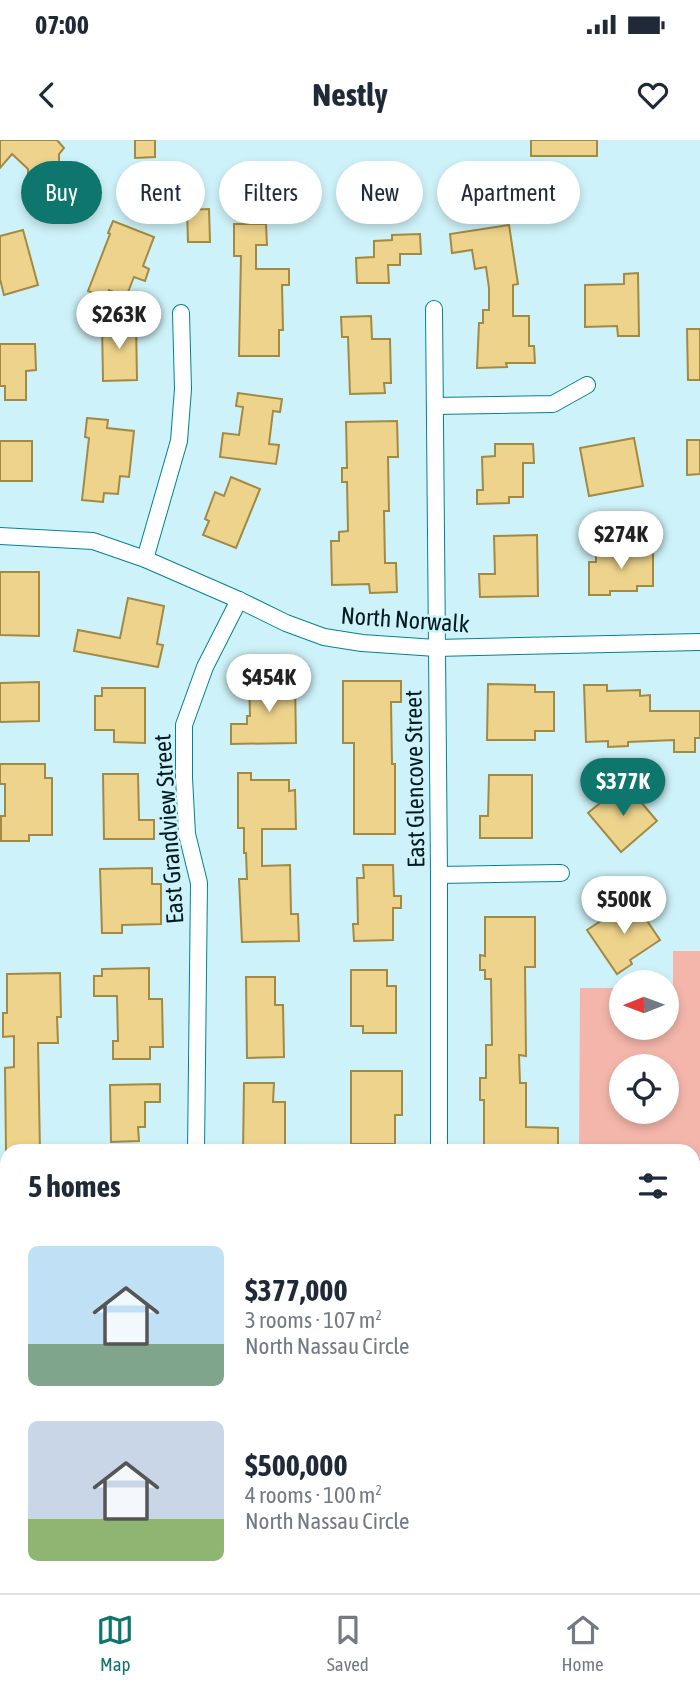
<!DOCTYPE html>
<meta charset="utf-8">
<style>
body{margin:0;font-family:"Asap Condensed",sans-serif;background:#f6f6f7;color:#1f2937;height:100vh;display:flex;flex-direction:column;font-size:26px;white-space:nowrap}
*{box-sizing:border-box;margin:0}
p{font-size:23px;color:#747a83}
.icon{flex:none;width:38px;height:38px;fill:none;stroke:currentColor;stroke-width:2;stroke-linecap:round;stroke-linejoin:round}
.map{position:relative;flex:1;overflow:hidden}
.side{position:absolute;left:0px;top:1004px;width:700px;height:450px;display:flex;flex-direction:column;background:#fff;border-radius:21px 21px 0 0;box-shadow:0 4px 10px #0003}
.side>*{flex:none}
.guide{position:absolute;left:21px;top:21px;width:658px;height:63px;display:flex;gap:14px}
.needle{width:46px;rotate:269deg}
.fabs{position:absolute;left:609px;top:830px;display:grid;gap:14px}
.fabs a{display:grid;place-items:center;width:70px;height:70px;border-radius:50%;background:#fff;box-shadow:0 4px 10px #0003;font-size:35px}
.price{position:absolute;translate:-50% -60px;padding:0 16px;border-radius:24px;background:#fff;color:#222;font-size:23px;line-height:46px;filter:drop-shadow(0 2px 4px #0008)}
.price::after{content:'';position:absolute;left:50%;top:42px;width:21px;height:16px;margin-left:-10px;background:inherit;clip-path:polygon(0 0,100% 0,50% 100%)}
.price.selected{background:#0f766e;color:#fff}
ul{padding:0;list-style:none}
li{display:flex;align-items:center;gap:21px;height:175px;padding:0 28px}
li span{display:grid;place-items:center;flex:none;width:196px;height:140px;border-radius:10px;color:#555}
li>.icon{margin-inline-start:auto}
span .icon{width:84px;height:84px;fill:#fffc;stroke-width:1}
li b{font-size:30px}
h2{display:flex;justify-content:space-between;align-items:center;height:84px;padding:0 28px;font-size:30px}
.tag{padding:0 24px;border-radius:32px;background:#fff;box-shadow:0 4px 10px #0003;font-size:24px;line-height:63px}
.tag.selected{background:#0f766e;color:#fff}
.status{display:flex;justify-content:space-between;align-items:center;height:49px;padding:0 35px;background:#fff;direction:ltr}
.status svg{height:19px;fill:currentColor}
header{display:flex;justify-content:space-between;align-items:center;height:91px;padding:0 28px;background:#fff;font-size:32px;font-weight:700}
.menu{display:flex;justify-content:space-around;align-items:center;height:98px;border-top:2px solid #e0e1e3;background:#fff;font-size:19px;color:#747a83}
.menu a{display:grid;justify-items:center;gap:4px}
.menu .selected{color:#0f766e}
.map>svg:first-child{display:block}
</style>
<div class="status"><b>07:00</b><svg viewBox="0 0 49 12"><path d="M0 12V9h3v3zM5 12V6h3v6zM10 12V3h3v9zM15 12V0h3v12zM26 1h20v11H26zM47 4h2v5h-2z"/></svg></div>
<header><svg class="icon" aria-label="back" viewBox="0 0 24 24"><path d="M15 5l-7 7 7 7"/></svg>Nestly<svg class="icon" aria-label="heart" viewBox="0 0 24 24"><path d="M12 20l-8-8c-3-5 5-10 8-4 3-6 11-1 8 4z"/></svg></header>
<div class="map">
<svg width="700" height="1453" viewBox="0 0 700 1453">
<rect width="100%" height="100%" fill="#cef2f9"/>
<!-- green -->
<path fill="#f4b6ab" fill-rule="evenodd" d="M673,811H700V1028H693V1012L579,1011L580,848H621V887H667V847H673ZM621,926H667V971H621Z"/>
<!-- building -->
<g fill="#edd38c" stroke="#a38a42" stroke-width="2">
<path d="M0,0H57L64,8L59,14V35H28V29L12,14L0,28Z"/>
<path d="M135,0H155V17L135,18Z"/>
<rect x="531" y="0" width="66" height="16"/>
<path d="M209,69L210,102H188L187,70Z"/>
<path d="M113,81L154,97L143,126L149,129L145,141L134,137L126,157L109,150L106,159L88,151L110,94L108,93Z"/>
<path d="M234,84H266L267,105H256V129H289V145H282L283,190H279V216H239L241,116H234Z"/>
<path d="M509,85L518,144L513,145V176H529V206H534L535,223H506L507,227L477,228L479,183H483V170H489V148L486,127L475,129L472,110L452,113L450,94Z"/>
<path d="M23,90L38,145L4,155L0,139V96Z"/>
<path d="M420,94L421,114H400V125H388L389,143H357L356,118L374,117V101L392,100V95Z"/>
<path d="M638,133L639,196H618L617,186L585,187V145L624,144V134Z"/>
<path d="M371,176L372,199H390L391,243H384L385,253L350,254L348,197H342L341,177Z"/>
<path d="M136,181L137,240L103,241L102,182Z"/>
<path d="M687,189H700V240H688Z"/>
<path d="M0,204H35L36,230L26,231V260H5V246H0Z"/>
<path d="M238,253L282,259L280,272L273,271L269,304L279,305L276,324L220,317L223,293L239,295L243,267L236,266Z"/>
<path d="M87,278L108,280L107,288L134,291L129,337L120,336L118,354L104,353L103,362L82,360L89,298L85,297Z"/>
<path d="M397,281L398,317H388L389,371H384L385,423H396L397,452L370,453L369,444L332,445L331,401H339V392L348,391L347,342H342V328H347L346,282Z"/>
<path d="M634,298L643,346L589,356L580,308Z"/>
<path d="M687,300H700V334L687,335Z"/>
<rect x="0" y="301" width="32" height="40"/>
<path d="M495,304H533L534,323H523V357H509V363L477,364V350H483L482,317L495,316Z"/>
<path d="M231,337L260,349L236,408L203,395L209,381L205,379L215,352L224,356Z"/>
<path d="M537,395L538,456L480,457L479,434H495L494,396Z"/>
<path d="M596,409H653V446H637V451H610V455H589V422H596Z"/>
<path d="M0,432H39V496L0,495Z"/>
<path d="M128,458L164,466L157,504L163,505L158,527L74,511L78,490L120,498Z"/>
<path d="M295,539L296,603L231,604V584H247V576H250L249,540Z"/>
<path d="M343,541H401V562H391L392,624H395V694H354V603H343Z"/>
<path d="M39,542V581L0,582V543Z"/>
<path d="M488,544L535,545V552H554V591H535V600H487Z"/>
<path d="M584,545H607V551L640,550V556L650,555V571H700V598H695V612H674V600L628,602V606L608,607V601L586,602Z"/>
<path d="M102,548H145V603L114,602V590H95V556H102Z"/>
<path d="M0,624H45V638H52V695H29V701H1V676H5V644H0Z"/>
<path d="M238,633H251V640H289V651L295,650L296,689H262V726L290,725L291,774H298L299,801L242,802L239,739H247L246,713H244V688H238Z"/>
<path d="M103,634H138L139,680H154V699H104Z"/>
<path d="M489,635H532V698H480V676H488Z"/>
<path d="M629,648L657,681L621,712L588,673L617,649L622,654Z"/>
<path d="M363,725H393L394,756H401V768H393V800L354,801L353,784H358L357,738H364Z"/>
<path d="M152,728V744H161V784L122,785V793H102L100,729Z"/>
<path d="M633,760L660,800L630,820L632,824L617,834L587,790Z"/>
<path d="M485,777H535V827H525L526,916L519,915L520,943H526V987L558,988V1012H519V1008H484V960H480V938H486V905H492L491,839H485V830H480V815L485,816Z"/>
<path d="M149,828V859H162L163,907H150V919H113V901H118L117,856H94V836H102V829Z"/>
<path d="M351,830H387V846H396V893H363V886H351Z"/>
<path d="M60,833L61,877H57L58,903H38L40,1012H6L5,928L14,927V896L3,897V873H7V834Z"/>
<path d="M246,837H275V865H283L284,917L247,918Z"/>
<path d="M351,931H402V975H395V1004H351Z"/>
<path d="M244,943H274L273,962H285V1012H243Z"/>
<path d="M160,944V962H145V987H138L139,1001L111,1002L110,945Z"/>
</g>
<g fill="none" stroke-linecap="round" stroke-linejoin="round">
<!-- service casing -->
<g stroke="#028293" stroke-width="10">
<path id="service" d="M695,1049V1120"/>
</g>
<!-- minor casing -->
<g stroke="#028293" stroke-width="18">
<g id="minor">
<path d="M434,169L439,735V1012"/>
<path d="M435,266L553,264L587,245"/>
<path d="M0,396L93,401L145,419L239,460L286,483L324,497L362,503L436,508L700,502"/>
<path d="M145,419L179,301L183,249L181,173"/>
<path d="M439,735L561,733"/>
<path d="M196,1012L199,743L187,694L184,638V585L205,527L239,460"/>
<path d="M638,1453L640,1447"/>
</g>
</g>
<!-- tertiary casing -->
<g stroke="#028293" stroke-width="21">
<g id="tertiary">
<path d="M693,1049H700"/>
<path d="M0,1051H7"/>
</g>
</g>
<!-- service -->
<use href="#service" stroke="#fff" stroke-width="8"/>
<!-- minor -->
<use href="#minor" stroke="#fff" stroke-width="16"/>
<!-- tertiary -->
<use href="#tertiary" stroke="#fff" stroke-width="19"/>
</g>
<g text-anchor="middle" stroke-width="5" stroke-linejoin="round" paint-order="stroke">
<!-- street labels -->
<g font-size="24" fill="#001b20" stroke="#cef2f9">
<text transform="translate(405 480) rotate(4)" y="8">North Norwalk</text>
<text transform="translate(415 639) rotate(-91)" y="8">East Glencove Street</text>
<text transform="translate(169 689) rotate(-94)" y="8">East Grandview Street</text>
</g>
</g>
</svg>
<div class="fabs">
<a><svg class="needle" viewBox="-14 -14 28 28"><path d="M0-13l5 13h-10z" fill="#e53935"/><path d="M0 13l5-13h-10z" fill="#747a83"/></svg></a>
<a><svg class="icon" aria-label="locate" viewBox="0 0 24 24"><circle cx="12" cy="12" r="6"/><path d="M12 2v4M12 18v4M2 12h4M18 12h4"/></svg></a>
</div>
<b class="price" style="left:119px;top:211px">$263K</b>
<b class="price" style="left:621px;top:431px">$274K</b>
<b class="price" style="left:269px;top:574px">$454K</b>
<b class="price selected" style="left:623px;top:678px">$377K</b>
<b class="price" style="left:624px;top:796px">$500K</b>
<div class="guide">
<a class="tag selected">Buy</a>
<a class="tag">Rent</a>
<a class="tag">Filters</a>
<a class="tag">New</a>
<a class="tag">Apartment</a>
</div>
<section class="side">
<h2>5 homes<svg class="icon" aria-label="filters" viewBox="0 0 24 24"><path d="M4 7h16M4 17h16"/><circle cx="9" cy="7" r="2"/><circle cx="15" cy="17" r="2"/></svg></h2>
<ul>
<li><span style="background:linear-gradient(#bfe0f5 70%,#7fa58c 0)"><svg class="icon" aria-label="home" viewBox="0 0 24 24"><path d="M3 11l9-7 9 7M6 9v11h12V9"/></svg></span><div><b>$377,000</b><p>3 rooms · 107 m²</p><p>North Nassau Circle</p></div></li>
<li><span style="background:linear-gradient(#c9d6e8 70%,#8fb573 0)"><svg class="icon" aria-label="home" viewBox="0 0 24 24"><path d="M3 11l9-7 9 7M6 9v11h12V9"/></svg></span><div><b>$500,000</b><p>4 rooms · 100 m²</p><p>North Nassau Circle</p></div></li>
</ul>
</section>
</div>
<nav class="menu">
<a class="selected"><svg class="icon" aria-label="map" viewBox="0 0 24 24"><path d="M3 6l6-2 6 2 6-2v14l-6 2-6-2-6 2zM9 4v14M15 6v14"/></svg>Map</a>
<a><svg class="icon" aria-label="saved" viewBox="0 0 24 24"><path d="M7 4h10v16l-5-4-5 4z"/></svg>Saved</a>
<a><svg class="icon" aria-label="home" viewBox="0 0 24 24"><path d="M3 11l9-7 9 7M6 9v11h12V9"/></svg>Home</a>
</nav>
